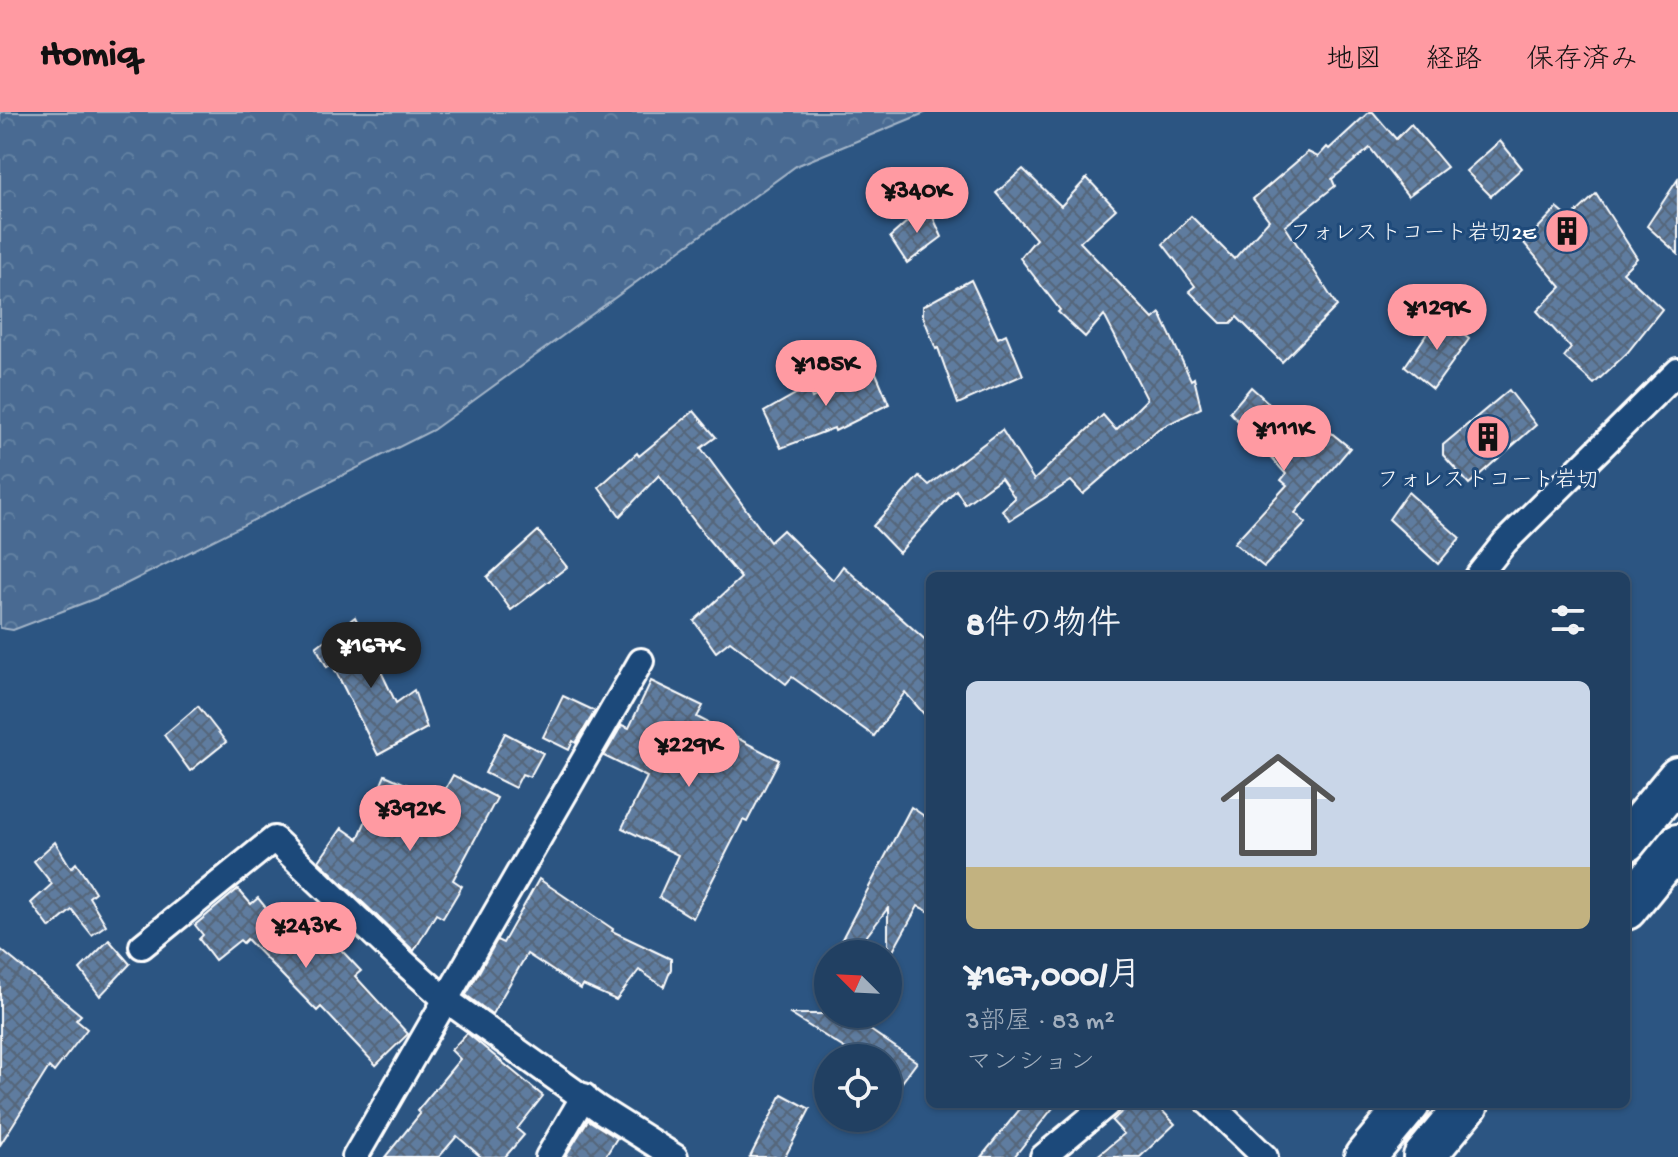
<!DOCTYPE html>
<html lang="ja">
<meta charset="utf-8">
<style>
body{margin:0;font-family:"Gochi Hand","Klee One",sans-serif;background:#294768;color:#f1f3f6;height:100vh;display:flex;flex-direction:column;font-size:30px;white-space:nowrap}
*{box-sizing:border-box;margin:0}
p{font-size:26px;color:#a2afbe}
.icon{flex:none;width:44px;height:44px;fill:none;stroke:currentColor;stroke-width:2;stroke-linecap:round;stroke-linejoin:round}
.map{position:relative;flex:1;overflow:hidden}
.panel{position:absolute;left:926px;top:460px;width:704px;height:536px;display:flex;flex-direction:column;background:#214062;border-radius:12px;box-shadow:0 2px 6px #0004,0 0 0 2px #3e5977}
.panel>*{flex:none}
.needle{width:52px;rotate:294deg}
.buttons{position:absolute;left:814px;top:828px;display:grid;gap:16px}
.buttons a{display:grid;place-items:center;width:88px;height:88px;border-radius:50%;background:#214062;box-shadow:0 2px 6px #0004,0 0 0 2px #3e5977;font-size:40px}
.price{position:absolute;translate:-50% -68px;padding:0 18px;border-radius:28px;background:#ff9aa2;color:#111;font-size:26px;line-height:52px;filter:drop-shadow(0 2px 4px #0008)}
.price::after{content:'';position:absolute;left:50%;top:48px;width:24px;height:18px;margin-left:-12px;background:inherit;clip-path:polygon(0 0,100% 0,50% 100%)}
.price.current{background:#222;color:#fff}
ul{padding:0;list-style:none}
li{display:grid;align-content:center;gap:16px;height:424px;padding:0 40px}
li span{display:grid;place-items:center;height:248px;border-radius:12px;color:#555}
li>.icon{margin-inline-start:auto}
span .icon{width:144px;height:144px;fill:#fffc;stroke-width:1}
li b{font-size:34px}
h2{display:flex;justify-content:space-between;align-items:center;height:96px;padding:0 40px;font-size:34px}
header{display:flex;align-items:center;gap:48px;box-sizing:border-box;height:112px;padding:0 40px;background:#ff9aa2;color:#111}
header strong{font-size:38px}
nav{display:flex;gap:44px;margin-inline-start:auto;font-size:28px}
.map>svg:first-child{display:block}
</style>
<header>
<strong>Homiq</strong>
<nav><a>地図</a><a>経路</a><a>保存済み</a></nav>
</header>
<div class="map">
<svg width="1678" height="1045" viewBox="0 0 1678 1045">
<defs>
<pattern id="forest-crowns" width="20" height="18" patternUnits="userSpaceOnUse" patternTransform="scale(2)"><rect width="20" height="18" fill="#486b92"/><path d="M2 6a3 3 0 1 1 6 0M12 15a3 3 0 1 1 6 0" fill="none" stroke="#6381a2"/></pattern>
<pattern id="building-cross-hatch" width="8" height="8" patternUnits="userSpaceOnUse" patternTransform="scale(2)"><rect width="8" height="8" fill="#5e7c9f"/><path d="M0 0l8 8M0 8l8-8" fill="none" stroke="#56667a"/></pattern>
</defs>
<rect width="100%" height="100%" fill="#2c5582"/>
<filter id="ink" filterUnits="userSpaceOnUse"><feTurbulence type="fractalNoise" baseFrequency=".0125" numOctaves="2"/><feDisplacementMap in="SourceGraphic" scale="16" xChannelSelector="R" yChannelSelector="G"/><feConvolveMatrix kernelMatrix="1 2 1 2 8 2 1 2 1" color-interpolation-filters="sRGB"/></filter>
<g filter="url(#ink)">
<!-- forest -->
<path fill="url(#forest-crowns)" stroke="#a4b5c8" stroke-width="2" d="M0,0H927L796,54L433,318L102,484L13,518L0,516Z"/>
<!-- building -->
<g fill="url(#building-cross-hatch)" stroke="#fff" stroke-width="2">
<path d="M1369,0H1373L1396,27L1411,12L1447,55L1408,84L1370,36L1332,67L1335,74L1285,114L1337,194L1282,250L1237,205L1231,211H1221L1189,179L1195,174L1163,132L1191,104L1234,147L1269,108L1253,87L1308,40L1318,45L1327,35L1329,37Z"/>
<path d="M1500,29L1522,56L1491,84L1466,59Z"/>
<path d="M1023,57L1061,94L1087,66L1116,97L1080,130L1153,207L1160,201L1191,268L1194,266L1201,296L1158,317L1083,382L1071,369L1010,408L1002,398L1015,386L1001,366L965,392L956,378L899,441L873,414L919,364L929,373L1002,318L1034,368L1103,303L1116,318L1147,287L1104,203L1085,225L1058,200L1060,198L1020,146L1036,127L996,81Z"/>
<path d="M1678,67V142L1647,114Z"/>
<path d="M1596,82L1637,146L1623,160L1662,197L1627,241L1594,272L1564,245L1571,236L1537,199L1561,175L1524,131L1557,96L1570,107Z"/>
<path d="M927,92L942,125L907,151L890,125Z"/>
<path d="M971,168L998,226L1006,222L1023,263L958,292L938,236L936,237L923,204V194Z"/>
<path d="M1439,204L1469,227L1433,277L1405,254Z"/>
<path d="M873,254L889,292L835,319L834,316L781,336L764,300L808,275L812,286Z"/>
<path d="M1251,275L1312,330L1324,315L1350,336L1295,401L1306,411L1264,455L1234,431L1287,373L1281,368L1286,362L1230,300Z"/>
<path d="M1509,278L1536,313L1469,372L1443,343V333Z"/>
<path d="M694,299L716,325L701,336L770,430L783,418L833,468L843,454L930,532V609L905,580L874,624L792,565L786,572L730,529L716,540L694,509L741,466L708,427L659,363L620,404L599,375L637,341L639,344Z"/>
<path d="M1408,380L1460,426L1438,452L1389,407Z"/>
<path d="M538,419L567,455L511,498L487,465Z"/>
<path d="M355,505L396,591L414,578L427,616L378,643L332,552L327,555L316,535Z"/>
<path d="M651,569L703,594L697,605L779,648L747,710L743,708L693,806L659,785L678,743L622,716L647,665L604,644L622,613L629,616Z"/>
<path d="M563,584L595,599L576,631L573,629L569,638L543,625Z"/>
<path d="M198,594L226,630L190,659L164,623Z"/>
<path d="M505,621L543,641L530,665L522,662L515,676L485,661Z"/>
<path d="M385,663L440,687L453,663L497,686L453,768L462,774L443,806L436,802L414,839L319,749L342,716L358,727Z"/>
<path d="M911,695L930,708V800L918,794L888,848V796L853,842H834Z"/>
<path d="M55,730L71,756L76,751L95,780L89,785L106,813L92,823L72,798L50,816L31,791L52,772L34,749Z"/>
<path d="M539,767L613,817L612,819L671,847V857L664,875L639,858L616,888L583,873L581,877L527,842L492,902L466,883L497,828L503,831Z"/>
<path d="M238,777L251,792L258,786L292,828L313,808L361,859L355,864L408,922L376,953L321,895L317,899L247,827L243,831L240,828L215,848L199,827L203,823L195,813Z"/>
<path d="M109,828L130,852L100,884L80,857Z"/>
<path d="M0,837L81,903L76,908L87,917L54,960L49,955L0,1033Z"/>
<path d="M790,902H870L863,913L917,950L888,989V946H860Z"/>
<path d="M467,921L543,984L517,1017L524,1023L505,1045H481L457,1024L439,1045H385L420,1002L417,999L460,947L451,938Z"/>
<path d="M782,982L810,997L785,1045H750Z"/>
<path d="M1024,992H1056L1014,1045H981Z"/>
<path d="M1130,992H1156L1175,1012L1140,1045H1096L1124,1022L1112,1009Z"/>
<path d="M588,1008L617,1026L605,1045H565Z"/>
</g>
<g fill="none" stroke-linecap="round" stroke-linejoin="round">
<!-- street casing -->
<g stroke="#fff" stroke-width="30">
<g id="street">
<path d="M1478,464L1505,430L1678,259"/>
<path d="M142,834L274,727L399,846L445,887L599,997L675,1045"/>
<path d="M1210,992L1265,1045"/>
<path d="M355,1045L641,549"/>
<path d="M548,1045L584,984"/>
<path d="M1043,1045L1107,992"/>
</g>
</g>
<!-- primary casing -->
<g stroke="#fff" stroke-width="46">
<g id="primary">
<path d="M1626,729L1678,666"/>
<path d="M1626,797L1678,733"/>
<path d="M1365,1045L1409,992"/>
<path d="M1424,1045L1468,992"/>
</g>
</g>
<!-- street -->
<use href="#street" stroke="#1f4a7a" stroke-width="24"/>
<!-- primary -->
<use href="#primary" stroke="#1f4a7a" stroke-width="40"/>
</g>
</g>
<!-- icons -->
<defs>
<g id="building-disc" transform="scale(2.3)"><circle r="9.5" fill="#ff9aa2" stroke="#1f4a7a"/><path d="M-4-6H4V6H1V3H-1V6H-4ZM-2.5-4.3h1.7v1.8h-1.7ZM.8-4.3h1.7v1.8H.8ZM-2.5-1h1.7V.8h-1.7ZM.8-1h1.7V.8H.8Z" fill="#111"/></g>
</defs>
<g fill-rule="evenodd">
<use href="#building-disc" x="1567" y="119"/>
<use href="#building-disc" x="1488" y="325"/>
</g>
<g text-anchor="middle" stroke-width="6" stroke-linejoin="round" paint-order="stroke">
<!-- poi labels -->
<g font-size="22" fill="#fff" stroke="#1f4a7a" text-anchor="end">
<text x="1536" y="127">フォレストコート岩切2E</text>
<text x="1488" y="374" text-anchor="middle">フォレストコート岩切</text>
</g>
</g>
</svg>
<div class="buttons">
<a><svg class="needle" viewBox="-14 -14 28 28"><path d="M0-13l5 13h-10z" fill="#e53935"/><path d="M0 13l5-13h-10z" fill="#a2afbe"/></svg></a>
<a><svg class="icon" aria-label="locate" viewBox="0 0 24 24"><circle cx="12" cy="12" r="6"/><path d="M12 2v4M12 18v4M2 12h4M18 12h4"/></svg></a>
</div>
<b class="price" style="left:917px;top:123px">¥340K</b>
<b class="price" style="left:1437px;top:240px">¥129K</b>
<b class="price" style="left:826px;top:296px">¥185K</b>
<b class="price" style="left:1284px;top:361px">¥111K</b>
<b class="price current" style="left:371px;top:578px">¥167K</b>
<b class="price" style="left:689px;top:677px">¥229K</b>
<b class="price" style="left:410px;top:741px">¥392K</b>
<b class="price" style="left:306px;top:858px">¥243K</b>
<section class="panel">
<h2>8件の物件<svg class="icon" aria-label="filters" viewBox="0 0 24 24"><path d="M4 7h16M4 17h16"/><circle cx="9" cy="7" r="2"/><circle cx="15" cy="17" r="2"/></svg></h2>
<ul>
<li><span style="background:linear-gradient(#c9d6e8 75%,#c2b280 0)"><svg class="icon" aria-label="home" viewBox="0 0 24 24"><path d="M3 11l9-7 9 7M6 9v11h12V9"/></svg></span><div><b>¥167,000/月</b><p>3部屋 · 83 m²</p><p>マンション</p></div></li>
</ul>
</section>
</div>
